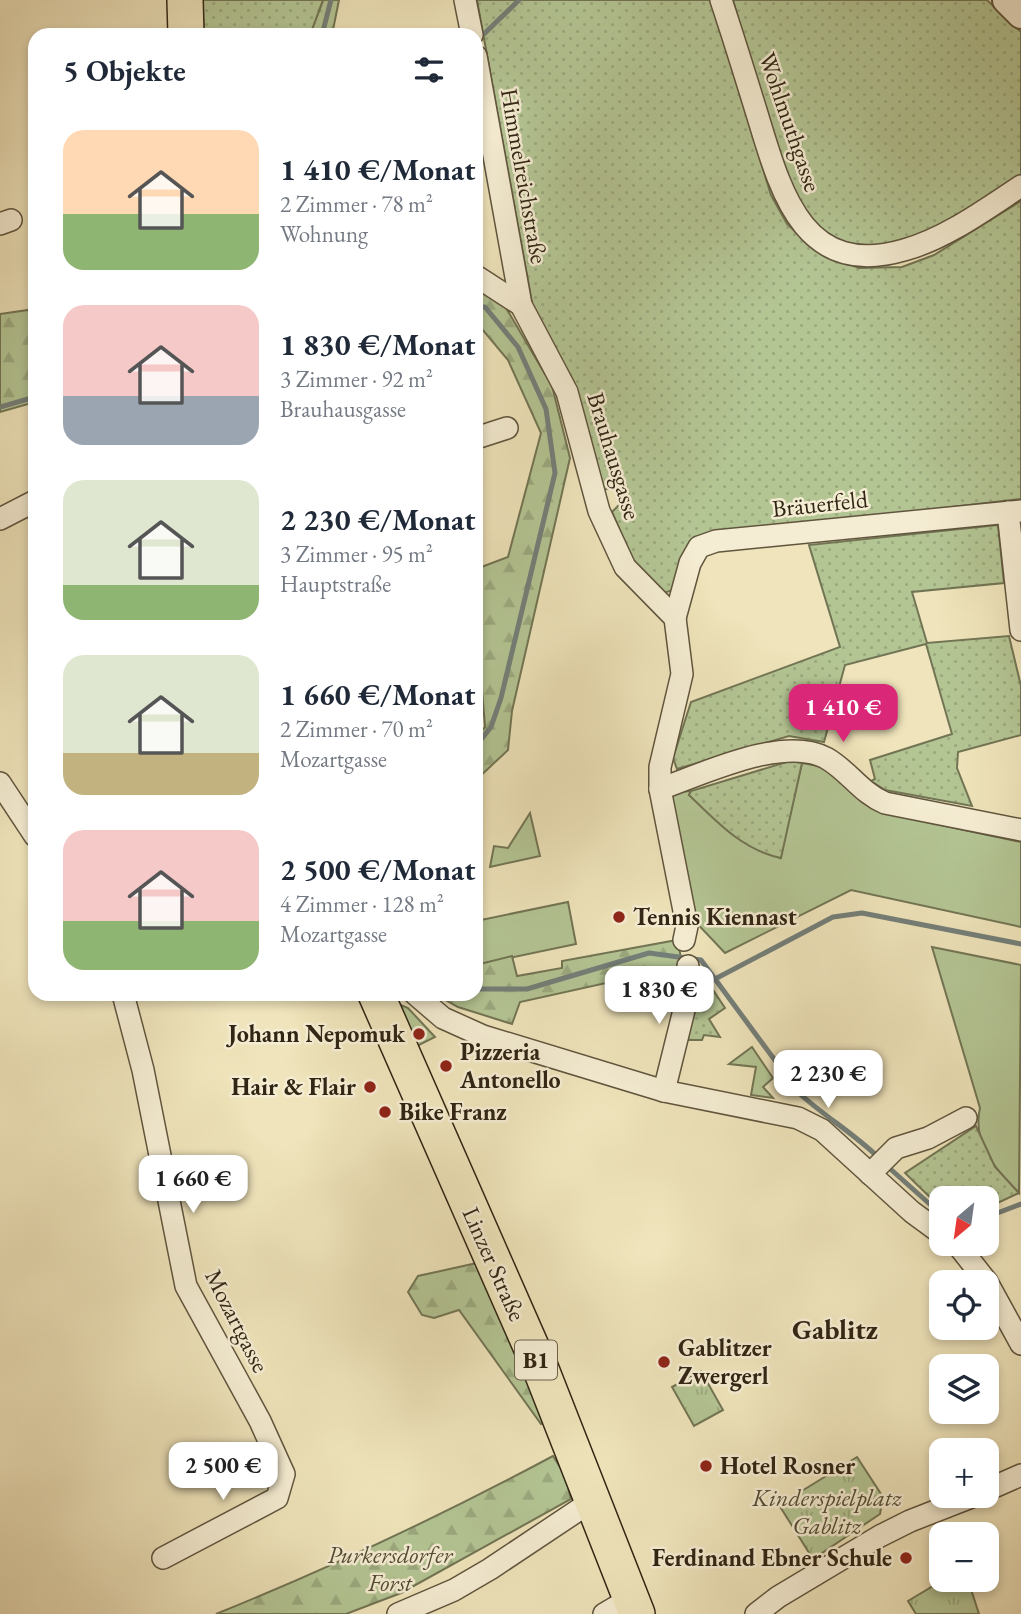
<!DOCTYPE html>
<html lang="de">
<meta charset="utf-8">
<style>
body{margin:0;font-family:"EB Garamond",serif;background:#f2f2f3;color:#1f2937;height:100vh;display:flex;flex-direction:column;font-size:26px;white-space:nowrap}
*{box-sizing:border-box;margin:0}
p{font-size:23px;color:#747a83}
.icon{flex:none;width:38px;height:38px;fill:none;stroke:currentColor;stroke-width:2;stroke-linecap:round;stroke-linejoin:round}
.map{position:relative;flex:1;overflow:hidden}
.details{position:absolute;left:28px;top:28px;width:455px;height:973px;display:flex;flex-direction:column;background:#fff;border-radius:21px;box-shadow:0 4px 10px #0003}
.details>*{flex:none}
.needle{width:46px;rotate:209deg}
.controls{position:absolute;left:929px;top:1186px;display:grid;gap:14px}
.controls a{display:grid;place-items:center;width:70px;height:70px;border-radius:14px;background:#fff;box-shadow:0 4px 10px #0003;font-size:35px}
.price{position:absolute;translate:-50% -60px;padding:0 16px;border-radius:14px;background:#fff;color:#222;font-size:23px;line-height:46px;filter:drop-shadow(0 2px 4px #0008)}
.price::after{content:'';position:absolute;left:50%;top:42px;width:21px;height:16px;margin-left:-10px;background:inherit;clip-path:polygon(0 0,100% 0,50% 100%)}
.price.current{background:#db2777;color:#fff}
ul{padding:0;list-style:none}
li{display:flex;align-items:center;gap:21px;height:175px;padding:0 35px}
li span{display:grid;place-items:center;flex:none;width:196px;height:140px;border-radius:21px;color:#555}
li>.icon{margin-inline-start:auto}
span .icon{width:84px;height:84px;fill:#fffc;stroke-width:1}
li b{font-size:30px}
h2{display:flex;justify-content:space-between;align-items:center;height:84px;padding:0 35px;font-size:30px}
.map>svg:first-child{display:block}
</style>
<div class="map">
<svg width="1021" height="1614" viewBox="0 0 1021 1614">
<defs>
<pattern id="forest-firs" width="22" height="20" patternUnits="userSpaceOnUse" patternTransform="scale(1.75)"><rect width="22" height="20" fill="#b4c594"/><path d="M5 1l3.5 6h-7zM16 11l3.5 6h-7z" fill="#9ba97f"/></pattern>
<pattern id="park-tufts" width="24" height="20" patternUnits="userSpaceOnUse" patternTransform="scale(1.75)"><rect width="24" height="20" fill="#b4c594"/><path d="M3 7l-1-3M5 7V3M7 7l1-3M15 17l-1-3M17 17v-4M19 17l1-3" fill="none" stroke="#9ba97f"/></pattern>
<pattern id="garden-dots" width="8" height="8" patternUnits="userSpaceOnUse" patternTransform="scale(1.75)"><rect width="8" height="8" fill="#b4c594"/><path d="M2 2h.1M6 6h.1" fill="none" stroke="#9ba97f" stroke-width="1.8" stroke-linecap="round"/></pattern>
</defs>
<rect width="100%" height="100%" fill="#efe4bb"/>
<filter id="stains"><feTurbulence type="fractalNoise" baseFrequency=".00286" numOctaves="4"/><feColorMatrix values="0 0 0 0 .2 0 0 0 0 .09 0 0 0 0 .02 0 0 0 .5 -.17"/></filter>
<radialGradient id="worn" r=".72"><stop offset=".6" stop-color="#630" stop-opacity="0"/><stop offset="1" stop-color="#630" stop-opacity=".3"/></radialGradient>
<!-- grass -->
<g fill="#b4c594" stroke="#727554" stroke-width="2">
<path d="M802,763L825,767L863,803L885,813L1021,842V927L851,890L725,953L690,916L669,801L674,792L691,791L689,795L780,858Z"/>
<path d="M530,813L540,856L490,867L494,846L508,848Z"/>
<path d="M568,902L576,944L476,965V921Z"/>
<path d="M932,947L1021,965L1019,1193C995,1169 972,1143 980,1108Z"/>
<path d="M396,1003L408,1008L435,1037L415,1047Z"/>
<path d="M752,1047L773,1078L763,1087L773,1098L751,1095L756,1067L729,1064Z"/>
</g>
<!-- forest -->
<g fill="url(#forest-firs)" stroke="#727554" stroke-width="2">
<path d="M323,0H339L332,35H310Z"/>
<path d="M476,284L499,296L552,386L570,458L512,711L508,750L476,780V737L485,727L476,616V569L508,557L541,433L508,360L476,322Z"/>
<path d="M35,309V402L0,412V314Z"/>
<path d="M677,940L683,966L520,1002L512,1024L458,1007L435,994H476V965L512,956L517,976L562,968V961Z"/>
<path d="M477,1263L549,1421L541,1424L459,1310L434,1318L422,1315L408,1292L418,1276Z"/>
<path d="M553,1456L565,1475L571,1499L401,1593L346,1614H216C332,1567 443,1515 553,1456Z"/>
</g>
<!-- park -->
<g fill="url(#park-tufts)" stroke="#727554" stroke-width="2">
<path d="M701,1371L723,1410L694,1426L672,1387Z"/>
<path d="M857,1457L883,1497L880,1514L813,1559L779,1505Z"/>
<path d="M943,1580H968L979,1614H916L908,1601Z"/>
</g>
<!-- garden -->
<g fill="url(#garden-dots)" stroke="#727554" stroke-width="2">
<path d="M202,0H323L310,35H204Z"/>
<path d="M477,0H711L771,195L787,224L817,252L859,268L902,267L934,255L1021,201V499L694,537L688,546L673,590L660,594L635,566L612,512L623,501L618,486L603,490L585,422L535,319Z"/>
<path d="M733,0H987L1021,32V174C985,196 946,228 905,241C877,249 843,249 819,228C782,195 748,53 733,0Z"/>
<path d="M998,525L1004,583L912,592L927,643L1009,636L1021,686V735L958,752L957,768L972,806L885,790L871,781L875,779L870,760L952,734L926,644L845,665L824,742L789,736L677,769L673,758L691,702L840,647L809,545Z"/>
<path d="M790,761L802,763L781,858C742,850 716,821 689,795L691,791Z"/>
<path d="M693,988L713,990L725,1008L709,1019L720,1037L704,1035L702,1040H686Z"/>
<path d="M976,1126L995,1167L1019,1193L987,1208V1199H942L941,1208L905,1173Z"/>
</g>
<g fill="none" stroke-linecap="round" stroke-linejoin="round">
<!-- stream -->
<g stroke="#747f79" stroke-width="5">
<path d="M484,34L519,0"/>
<path d="M322,35L331,0"/>
<path d="M476,307H485L518,347L546,409L555,473L501,698L491,727L476,746"/>
<path d="M0,407L35,397"/>
<path d="M715,979L833,917L862,913L1021,944"/>
<path d="M476,989H527L649,953L701,960L799,1093C825,1117 855,1134 880,1159"/>
<path d="M887,1166L942,1215"/>
<path d="M987,1217L1021,1204"/>
</g>
<!-- minor casing -->
<g stroke="#60553e" stroke-width="24">
<g id="minor">
<path d="M465,0L472,35"/>
<path d="M721,0C734,39 746,78 758,117C781,193 804,279 904,250C945,239 986,209 1021,186"/>
<path d="M476,56L521,305"/>
<path d="M0,224L11,220"/>
<path d="M476,276L521,305L567,392L599,511L625,567L675,618L682,674L660,767V789L687,926L684,940"/>
<path d="M476,438L507,428"/>
<path d="M1008,512L1021,630"/>
<path d="M0,519L35,501"/>
<path d="M675,618L690,563L699,547L716,541L1021,511"/>
<path d="M0,783L35,836"/>
<path d="M660,789C703,774 783,735 826,758C849,771 861,793 885,803L1021,830"/>
<path d="M123,994L143,1070L186,1286L260,1421L284,1474L277,1498L163,1558"/>
<path d="M415,994L443,1018L483,1036L664,1091L798,1118L822,1130L912,1212L942,1234"/>
<path d="M664,1091L686,1002L688,966"/>
<path d="M870,1174L896,1148L928,1138L966,1118"/>
<path d="M957,1244L987,1282L1021,1344"/>
<path d="M987,1490L1021,1475"/>
<path d="M398,1614L454,1590L490,1569L592,1501"/>
<path d="M604,1614L631,1598"/>
<path d="M756,1614L778,1597L880,1536L910,1521L974,1496"/>
</g>
</g>
<!-- tertiary casing -->
<g stroke="#60553e" stroke-width="30">
<path id="tertiary" d="M1006,0L1021,15"/>
</g>
<!-- primary casing -->
<g stroke="#312514" stroke-width="38">
<g id="primary">
<path d="M185,0L186,35"/>
<path d="M376,994L540,1367L637,1614"/>
</g>
</g>
<!-- minor -->
<use href="#minor" stroke="#f5edd3" stroke-width="21"/>
<!-- tertiary -->
<use href="#tertiary" stroke="#f5edd3" stroke-width="26"/>
<!-- primary -->
<use href="#primary" stroke="#efe4bb" stroke-width="35"/>
</g>
<!-- markers -->
<g fill="#8f2418" stroke="#f5edd3" stroke-width="2.5">
<circle cx="619" cy="917" r="7"/>
<circle cx="419" cy="1034" r="7"/>
<circle cx="446" cy="1066" r="7"/>
<circle cx="370" cy="1087" r="7"/>
<circle cx="385" cy="1112" r="7"/>
<circle cx="664" cy="1362" r="7"/>
<circle cx="706" cy="1466" r="7"/>
<circle cx="906" cy="1558" r="7"/>
</g>
<g text-anchor="middle" stroke-width="5" stroke-linejoin="round" paint-order="stroke">
<!-- shield labels -->
<rect fill="#f5edd3" stroke="#6c614d" stroke-width="2" x="515" y="1340.5" width="42" height="39" rx="5"/>
<g font-size="23" font-weight="bold" fill="#312514">
<text x="536" y="1368">B1</text>
</g>
<!-- street labels -->
<g font-size="24" fill="#312514" stroke="#f5edd3">
<text transform="translate(790 122) rotate(71)" y="8">Wohlmuthgasse</text>
<text transform="translate(524 176) rotate(80)" y="8">Himmelreichstraße</text>
<text transform="translate(614 456) rotate(73)" y="8">Brauhausgasse</text>
<text transform="translate(820 504) rotate(-6)" y="8">Bräuerfeld</text>
<text transform="translate(494 1264) rotate(66)" y="8">Linzer Straße</text>
<text transform="translate(237 1321) rotate(63)" y="8">Mozartgasse</text>
</g>
<!-- poi labels -->
<g font-size="24" font-weight="bold" fill="#312514" stroke="#f5edd3" text-anchor="start">
<text x="633" y="925">Tennis Kiennast</text>
<text x="405" y="1042" text-anchor="end">Johann Nepomuk</text>
<text x="460" y="1060">Pizzeria<tspan x="460" dy="28">Antonello</tspan></text>
<text x="356" y="1095" text-anchor="end">Hair &amp; Flair</text>
<text x="399" y="1120">Bike Franz</text>
<text x="678" y="1356">Gablitzer<tspan x="678" dy="28">Zwergerl</tspan></text>
<text x="720" y="1474">Hotel Rosner</text>
<text x="892" y="1566" text-anchor="end">Ferdinand Ebner Schule</text>
</g>
<!-- park labels -->
<g font-size="24" font-style="italic" fill="#524d34" stroke="#f5edd3">
<text x="827" y="1506">Kinderspielplatz<tspan x="827" dy="28">Gablitz</tspan></text>
<text x="390" y="1563">Purkersdorfer<tspan x="390" dy="28">Forst</tspan></text>
</g>
<!-- quarter labels -->
<g font-size="28" font-weight="bold" fill="#312514" stroke="#f5edd3">
<text x="835" y="1339">Gablitz</text>
</g>
</g>
<rect width="100%" height="100%" filter="url(#stains)"/>
<rect width="100%" height="100%" fill="url(#worn)"/>
</svg>
<div class="controls">
<a><svg class="needle" viewBox="-14 -14 28 28"><path d="M0-13l5 13h-10z" fill="#e53935"/><path d="M0 13l5-13h-10z" fill="#747a83"/></svg></a>
<a><svg class="icon" aria-label="locate" viewBox="0 0 24 24"><circle cx="12" cy="12" r="6"/><path d="M12 2v4M12 18v4M2 12h4M18 12h4"/></svg></a>
<a><svg class="icon" aria-label="layers" viewBox="0 0 24 24"><path d="M12 4l9 5-9 5-9-5zM3 14l9 5 9-5"/></svg></a>
<a>+</a>
<a>−</a>
</div>
<b class="price current" style="left:843px;top:744px">1 410 €</b>
<b class="price" style="left:659px;top:1026px">1 830 €</b>
<b class="price" style="left:828px;top:1110px">2 230 €</b>
<b class="price" style="left:193px;top:1215px">1 660 €</b>
<b class="price" style="left:223px;top:1502px">2 500 €</b>
<section class="details">
<h2>5 Objekte<svg class="icon" aria-label="filters" viewBox="0 0 24 24"><path d="M4 7h16M4 17h16"/><circle cx="9" cy="7" r="2"/><circle cx="15" cy="17" r="2"/></svg></h2>
<ul>
<li><span style="background:linear-gradient(#ffd9b3 60%,#8fb573 0)"><svg class="icon" aria-label="home" viewBox="0 0 24 24"><path d="M3 11l9-7 9 7M6 9v11h12V9"/></svg></span><div><b>1 410 €/Monat</b><p>2 Zimmer · 78 m²</p><p>Wohnung</p></div></li>
<li><span style="background:linear-gradient(#f6c9c9 65%,#9aa5b1 0)"><svg class="icon" aria-label="home" viewBox="0 0 24 24"><path d="M3 11l9-7 9 7M6 9v11h12V9"/></svg></span><div><b>1 830 €/Monat</b><p>3 Zimmer · 92 m²</p><p>Brauhausgasse</p></div></li>
<li><span style="background:linear-gradient(#dfe7d0 75%,#8fb573 0)"><svg class="icon" aria-label="home" viewBox="0 0 24 24"><path d="M3 11l9-7 9 7M6 9v11h12V9"/></svg></span><div><b>2 230 €/Monat</b><p>3 Zimmer · 95 m²</p><p>Hauptstraße</p></div></li>
<li><span style="background:linear-gradient(#dfe7d0 70%,#c2b280 0)"><svg class="icon" aria-label="home" viewBox="0 0 24 24"><path d="M3 11l9-7 9 7M6 9v11h12V9"/></svg></span><div><b>1 660 €/Monat</b><p>2 Zimmer · 70 m²</p><p>Mozartgasse</p></div></li>
<li><span style="background:linear-gradient(#f6c9c9 65%,#8fb573 0)"><svg class="icon" aria-label="home" viewBox="0 0 24 24"><path d="M3 11l9-7 9 7M6 9v11h12V9"/></svg></span><div><b>2 500 €/Monat</b><p>4 Zimmer · 128 m²</p><p>Mozartgasse</p></div></li>
</ul>
</section>
</div>
